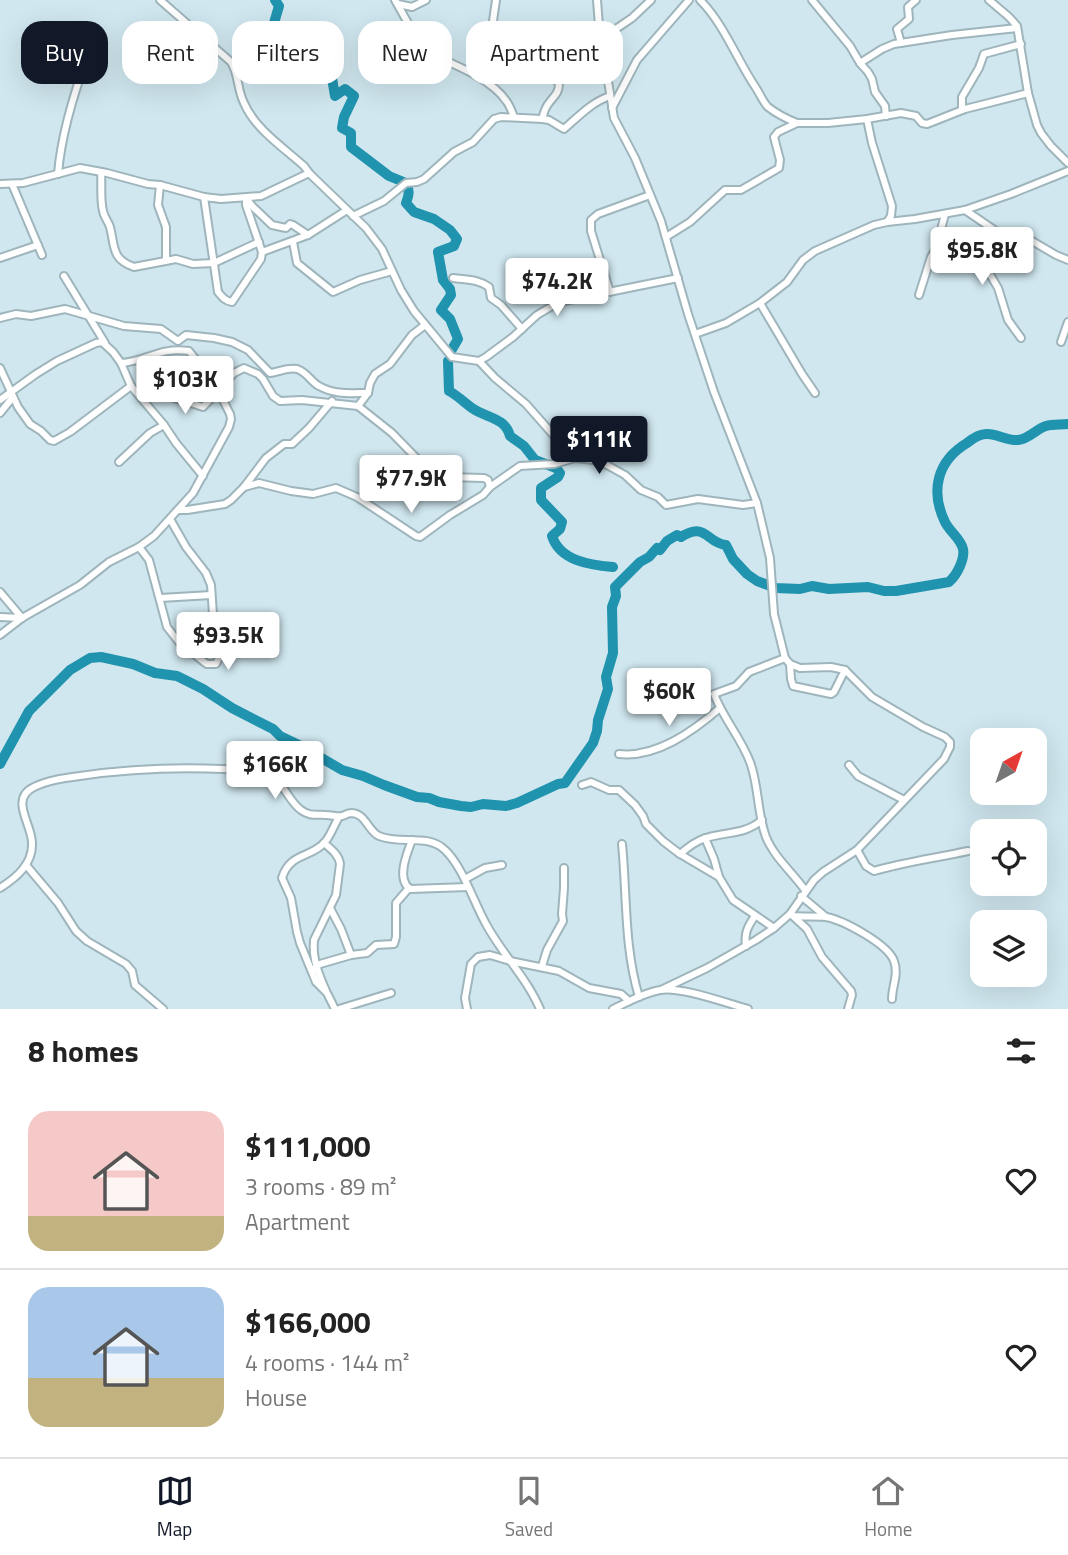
<!DOCTYPE html>
<meta charset="utf-8">
<style>
body{margin:0;font-family:"Titillium Web",sans-serif;background:#f6f6f6;color:#222;height:100vh;display:flex;flex-direction:column;font-size:26px;white-space:nowrap}
*{box-sizing:border-box;margin:0}
p{font-size:23px;color:#767676}
.icon{flex:none;width:38px;height:38px;fill:none;stroke:currentColor;stroke-width:2;stroke-linecap:round;stroke-linejoin:round}
.map{position:relative;height:1009px;overflow:hidden}
.details{display:flex;flex-direction:column;background:#fff;flex:1}
.details>*{flex:none}
.hud{position:absolute;left:21px;top:21px;width:700px;height:63px;display:flex;gap:14px}
.needle{width:46px;rotate:40deg}
.controls{position:absolute;left:970px;top:728px;display:grid;gap:14px}
.controls a{display:grid;place-items:center;width:77px;height:77px;border-radius:14px;background:#fff;box-shadow:0 7px 28px #0002;font-size:35px}
.price{position:absolute;translate:-50% -60px;padding:0 16px;border-radius:7px;background:#fff;color:#222;font-size:23px;line-height:46px;filter:drop-shadow(0 2px 4px #0008)}
.price::after{content:'';position:absolute;left:50%;top:42px;width:21px;height:16px;margin-left:-10px;background:inherit;clip-path:polygon(0 0,100% 0,50% 100%)}
.price.active{background:#111827;color:#fff}
ul{padding:0;list-style:none}
li{display:flex;align-items:center;gap:21px;height:175px;padding:0 28px}
li+li{border-top:2px solid #e0e0e0}
li span{display:grid;place-items:center;flex:none;width:196px;height:140px;border-radius:21px;color:#555}
li>.icon{margin-inline-start:auto}
span .icon{width:84px;height:84px;fill:#fffc;stroke-width:1}
li b{font-size:30px}
h2{display:flex;justify-content:space-between;align-items:center;height:84px;padding:0 28px;font-size:30px}
.pill{padding:0 24px;border-radius:21px;background:#fff;box-shadow:0 7px 28px #0002;font-size:24px;line-height:63px}
.pill.active{background:#111827;color:#fff}
.tab-bar{display:flex;justify-content:space-around;align-items:center;height:98px;border-top:2px solid #e0e0e0;background:#fff;font-size:19px;color:#767676}
.tab-bar a{display:grid;justify-items:center;gap:4px}
.tab-bar .active{color:#111827}
.map>svg:first-child{display:block}
</style>
<div class="map">
<svg width="1068" height="1009" viewBox="0 0 1068 1009">
<rect width="100%" height="100%" fill="#d0e7ef"/>
<g fill="none" stroke-linecap="round" stroke-linejoin="round">
<!-- river -->
<g stroke="#2093ae" stroke-width="10">
<path d="M275,0L279,6L274,23L276,31L295,46L299,56L312,70H328L332,78L335,96L345,89L354,96L344,117L342,128L351,133V147L389,176L406,183C410,190 409,195 406,203L414,212L434,219L450,230L457,239L454,246L438,252L443,280L450,289L451,295L441,310L450,319L458,339L451,351"/>
<path d="M448,361L449,391C458,396 464,402 472,408C486,418 505,417 510,436L524,446L535,460L556,468L560,473L558,477L541,488V500L562,522L560,529L552,536C560,561 590,565 613,567"/>
<path d="M0,764L29,711L70,670L90,658L101,657L133,664L155,673L177,676L203,689L232,708L273,729L280,736L301,746L342,770L363,776L384,785L417,797L429,798L439,802L461,806L471,807L483,804L506,806L517,803L558,784L565,783L593,743L597,731L598,720L608,689L606,677L613,653L612,607L616,596L615,587L640,562L649,557L657,548L660,550L667,541L677,535L681,537C706,521 706,543 726,545L733,559L747,574L757,581L776,588L800,589L812,586L829,589L868,587L884,591H896L949,582C957,575 965,559 963,549C961,539 949,531 945,522C930,491 937,461 967,443C972,439 980,434 986,434C996,433 1007,441 1018,440C1029,439 1036,429 1046,426C1053,424 1061,425 1068,424"/>
</g>
<!-- minor casing -->
<g stroke="#9fb5bc" stroke-width="10">
<g id="minor">
<path d="M160,0L231,62C239,75 237,89 244,103C255,129 284,148 304,166L310,174L366,228L382,249L401,290L414,311L452,357L479,361L486,357L513,337L537,315L559,302L678,278"/>
<path d="M395,0L422,48L428,53C453,64 491,78 507,102C510,106 512,112 514,117"/>
<path d="M496,0L493,21L498,45L522,51L559,83C559,93 555,95 549,103C545,107 544,113 542,119"/>
<path d="M597,0L599,26L614,118L635,158L661,221L688,314L714,392L757,503L770,558L774,614L785,658L790,664L791,679L793,686L831,694L834,692L845,670"/>
<path d="M700,0C724,24 737,60 756,88C760,94 763,102 768,107C777,114 787,119 797,123"/>
<path d="M812,0L850,46L860,63L868,72L872,79L875,92L885,106L886,116"/>
<path d="M989,0L1009,17L1017,26L1028,93L1037,125L1041,133L1051,146L1068,163"/>
<path d="M398,4L412,7L426,0"/>
<path d="M601,39L632,18L651,0"/>
<path d="M901,43L897,29L909,19L908,7L916,0"/>
<path d="M860,63L882,49L894,44L952,35L1017,28"/>
<path d="M612,108L637,60L689,0"/>
<path d="M962,110V97L979,68L984,54L1021,44"/>
<path d="M867,119L872,143L892,206L891,216L887,222"/>
<path d="M101,172C102,184 100,199 103,211C104,217 108,221 110,227C115,246 111,259 134,267L176,259L193,264L214,263L259,242"/>
<path d="M58,174C61,136 76,87 89,52"/>
<path d="M0,184L23,183L80,168L107,173L148,184L160,185L204,197L221,199L261,196L307,174H310"/>
<path d="M12,184L42,255"/>
<path d="M160,185L158,205L166,227V260"/>
<path d="M204,197L218,292C222,297 225,301 232,302L261,259L262,252L246,205V199"/>
<path d="M246,198L253,207L272,225L286,228L290,224L293,225L308,235"/>
<path d="M965,210L1003,236L1022,235L1056,255L1068,260"/>
<path d="M353,216L384,201L406,183L417,182L424,179L454,152L473,142L494,119L501,117L542,119L549,120L564,129C579,116 592,102 610,96"/>
<path d="M940,234L978,254L998,288L1008,320L1021,338"/>
<path d="M666,237L690,222L725,190H741L779,168L780,160L774,137L778,132L797,123H828L867,119L901,113L916,116L922,123L927,124L965,109L1028,93"/>
<path d="M293,242L297,263L333,292L360,280L392,271"/>
<path d="M262,252L308,235L347,210"/>
<path d="M0,258L38,245"/>
<path d="M64,276L105,343"/>
<path d="M453,278C467,280 478,279 489,287L491,298L501,305L522,329"/>
<path d="M610,292L591,231V220L598,214L650,195"/>
<path d="M919,295L931,257L936,249L945,214"/>
<path d="M760,303L802,374L815,393"/>
<path d="M0,318L16,314L31,316L65,309L124,326L161,329L178,341L186,335L214,338L232,342L248,350L270,373C279,372 288,367 297,369C307,372 311,382 319,386C335,395 350,393 368,393"/>
<path d="M695,334L726,323L760,303L787,282L803,260L815,251L874,225L887,222L915,219L965,210L1011,194L1068,171"/>
<path d="M1061,342L1068,322"/>
<path d="M479,361L495,378L526,404L571,455L575,458L594,460L607,465L625,475L641,490L658,497L666,505L698,499L743,505L757,503"/>
<path d="M0,368L18,407L30,424L41,431L50,440L54,441L70,432L131,386"/>
<path d="M218,390L234,373L244,368L258,374L263,379L273,396L280,401L302,400L358,406L392,433L429,471L433,473L446,477L484,478L488,480L490,487"/>
<path d="M137,392L165,395L203,407L218,391"/>
<path d="M0,400L36,374L57,361L96,343L102,342L113,352L121,363L131,386L164,425L176,443L203,476"/>
<path d="M358,406L368,393L370,383L375,374L390,364L412,335L425,325"/>
<path d="M0,413L13,397"/>
<path d="M119,462L150,433L164,425"/>
<path d="M244,487L259,483L291,491L313,494L336,488L357,497L416,536L420,537L450,515L483,495L490,487L520,466L554,464L575,458"/>
<path d="M178,510H187L225,504L231,500L244,487L266,458L284,444H292L309,428L332,401"/>
<path d="M139,547L149,560L167,627L178,641L204,662L207,664H216L219,658L215,644L211,585L206,573L186,547L170,519"/>
<path d="M0,592L22,618"/>
<path d="M160,598L211,595"/>
<path d="M0,617L22,618"/>
<path d="M0,635L22,618L80,585L109,562L139,547L154,536L193,493L229,427L231,419L230,414L218,390L201,366L189,351C158,347 148,361 121,363"/>
<path d="M785,658L749,672L736,686L714,694C723,718 741,738 750,762C759,786 757,813 766,837C774,857 793,873 805,890"/>
<path d="M619,754C656,758 692,732 720,708"/>
<path d="M849,765L858,776L904,800"/>
<path d="M582,785L591,782L609,790H619L635,805L643,816L646,824L663,841L680,854L719,877L733,900L774,928"/>
<path d="M705,838L714,859L719,877"/>
<path d="M412,840C407,853 396,879 410,889L468,887"/>
<path d="M324,843C331,849 339,855 340,864L336,895L314,940C312,959 319,975 326,991"/>
<path d="M622,844C627,895 624,947 639,997"/>
<path d="M857,850L866,866L874,871C905,862 936,858 968,851"/>
<path d="M680,854C687,848 694,842 703,839C724,831 743,836 762,820"/>
<path d="M26,865L58,903L76,931L87,941L126,964L132,971L135,985L163,1009"/>
<path d="M465,879L485,868L502,865"/>
<path d="M0,888C16,878 33,864 32,843C32,824 9,799 34,787C48,780 65,778 80,776C127,769 175,767 223,769C238,770 256,769 270,775C284,782 288,801 301,810C310,817 317,814 326,815C332,815 337,817 342,816C347,815 346,813 352,813C366,814 368,831 379,836C400,845 428,833 445,850C463,867 474,903 486,924C502,954 527,978 540,1009"/>
<path d="M801,896L826,917"/>
<path d="M330,908L341,929L351,955"/>
<path d="M793,916C803,917 815,916 826,917C843,920 888,944 894,961C899,974 892,986 892,999"/>
<path d="M794,917L807,929L822,957L851,991L852,995L848,1009"/>
<path d="M746,946C744,933 748,926 755,916"/>
<path d="M542,966L547,950L563,921L562,914L564,888V868"/>
<path d="M314,969L320,964L351,955L367,953L376,945L394,944L396,937V903L409,888"/>
<path d="M663,989L707,968L756,940L774,928L790,914L814,880L823,872L857,850L944,759L950,747V742L945,737L923,727L872,697L845,670L831,667L800,668L790,664"/>
<path d="M335,1009L327,993L316,982L300,943L297,932L291,898L282,878C290,852 312,858 325,842C331,835 334,825 339,817"/>
<path d="M339,1009L391,993"/>
<path d="M467,1009L465,998L471,964L478,957L490,955L510,961L559,971L589,988L621,994L629,1001"/>
<path d="M613,1009C628,1002 643,993 660,990C680,986 726,1003 748,1009"/>
</g>
</g>
<!-- minor -->
<use href="#minor" stroke="#fff" stroke-width="6"/>
</g>
</svg>
<div class="controls">
<a><svg class="needle" viewBox="-14 -14 28 28"><path d="M0-13l5 13h-10z" fill="#e53935"/><path d="M0 13l5-13h-10z" fill="#767676"/></svg></a>
<a><svg class="icon" aria-label="locate" viewBox="0 0 24 24"><circle cx="12" cy="12" r="6"/><path d="M12 2v4M12 18v4M2 12h4M18 12h4"/></svg></a>
<a><svg class="icon" aria-label="layers" viewBox="0 0 24 24"><path d="M12 4l9 5-9 5-9-5zM3 14l9 5 9-5"/></svg></a>
</div>
<b class="price" style="left:982px;top:287px">$95.8K</b>
<b class="price" style="left:557px;top:318px">$74.2K</b>
<b class="price" style="left:185px;top:416px">$103K</b>
<b class="price active" style="left:599px;top:476px">$111K</b>
<b class="price" style="left:411px;top:515px">$77.9K</b>
<b class="price" style="left:228px;top:672px">$93.5K</b>
<b class="price" style="left:669px;top:728px">$60K</b>
<b class="price" style="left:275px;top:801px">$166K</b>
<div class="hud">
<a class="pill active">Buy</a>
<a class="pill">Rent</a>
<a class="pill">Filters</a>
<a class="pill">New</a>
<a class="pill">Apartment</a>
</div>
</div>
<section class="details">
<h2>8 homes<svg class="icon" aria-label="filters" viewBox="0 0 24 24"><path d="M4 7h16M4 17h16"/><circle cx="9" cy="7" r="2"/><circle cx="15" cy="17" r="2"/></svg></h2>
<ul>
<li><span style="background:linear-gradient(#f6c9c9 75%,#c2b280 0)"><svg class="icon" aria-label="home" viewBox="0 0 24 24"><path d="M3 11l9-7 9 7M6 9v11h12V9"/></svg></span><div><b>$111,000</b><p>3 rooms · 89 m²</p><p>Apartment</p></div><svg class="icon" aria-label="heart" viewBox="0 0 24 24"><path d="M12 20l-8-8c-3-5 5-10 8-4 3-6 11-1 8 4z"/></svg></li>
<li><span style="background:linear-gradient(#a9c7e8 65%,#c2b280 0)"><svg class="icon" aria-label="home" viewBox="0 0 24 24"><path d="M3 11l9-7 9 7M6 9v11h12V9"/></svg></span><div><b>$166,000</b><p>4 rooms · 144 m²</p><p>House</p></div><svg class="icon" aria-label="heart" viewBox="0 0 24 24"><path d="M12 20l-8-8c-3-5 5-10 8-4 3-6 11-1 8 4z"/></svg></li>
</ul>
</section>
<nav class="tab-bar">
<a class="active"><svg class="icon" aria-label="map" viewBox="0 0 24 24"><path d="M3 6l6-2 6 2 6-2v14l-6 2-6-2-6 2zM9 4v14M15 6v14"/></svg>Map</a>
<a><svg class="icon" aria-label="saved" viewBox="0 0 24 24"><path d="M7 4h10v16l-5-4-5 4z"/></svg>Saved</a>
<a><svg class="icon" aria-label="home" viewBox="0 0 24 24"><path d="M3 11l9-7 9 7M6 9v11h12V9"/></svg>Home</a>
</nav>
